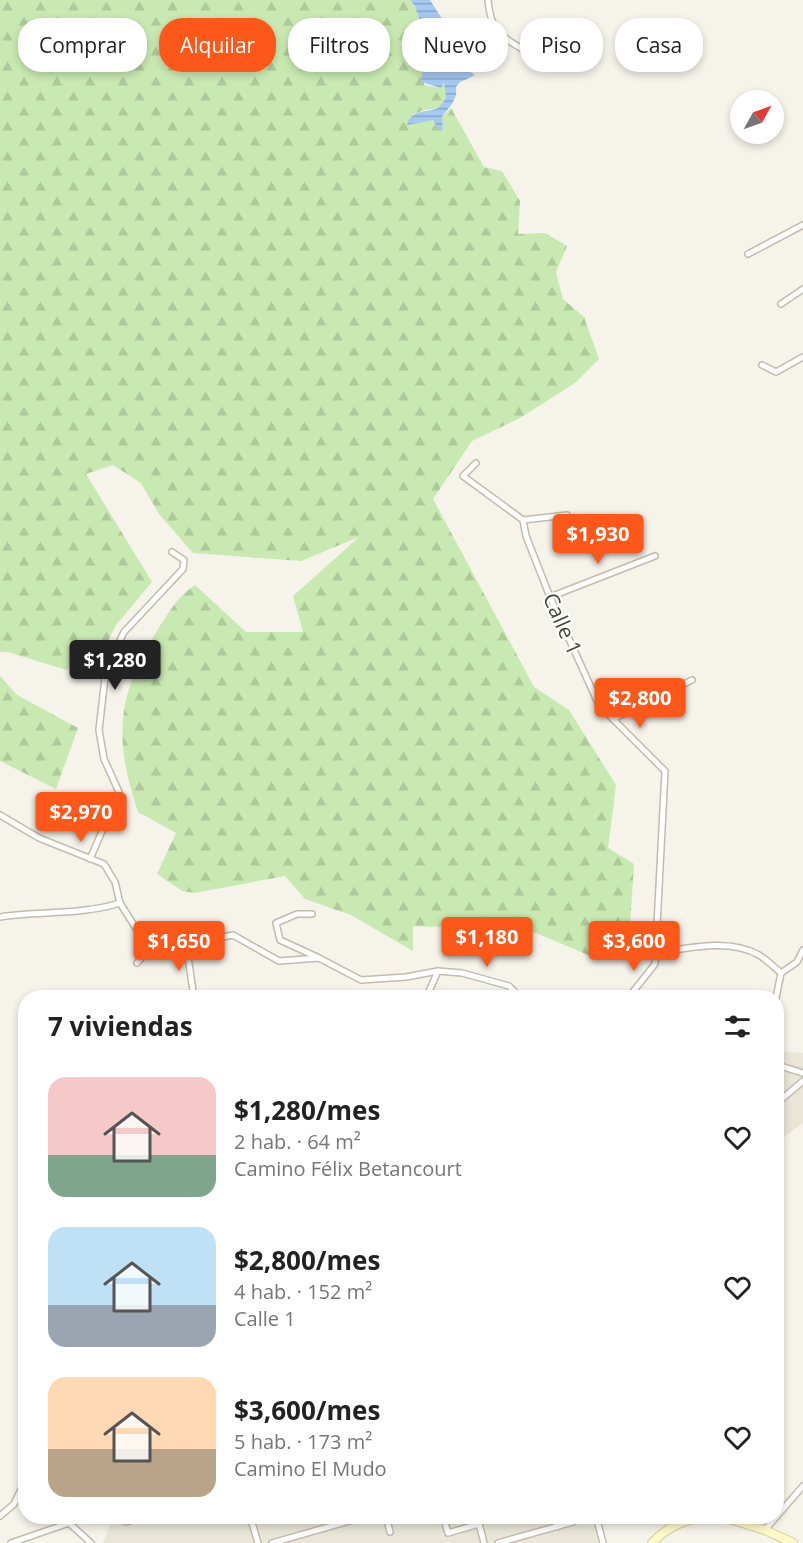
<!DOCTYPE html>
<html lang="es">
<meta charset="utf-8">
<style>
body{margin:0;font-family:"Open Sans",sans-serif;background:#f6f6f6;color:#222;height:100vh;display:flex;flex-direction:column;font-size:22px;white-space:nowrap}
*{box-sizing:border-box;margin:0}
p{font-size:20px;color:#767676}
.icon{flex:none;width:33px;height:33px;fill:none;stroke:currentColor;stroke-width:2;stroke-linecap:round;stroke-linejoin:round}
.map{position:relative;flex:1;overflow:hidden}
.drawer{position:absolute;left:18px;top:990px;width:766px;height:534px;display:flex;flex-direction:column;background:#fff;border-radius:24px;box-shadow:0 3px 9px #0003}
.drawer>*{flex:none}
.guide{position:absolute;left:18px;top:18px;width:768px;height:54px;display:flex;gap:12px}
.needle{width:39px;rotate:50deg}
.controls{position:absolute;left:730px;top:90px;display:grid;gap:12px}
.controls a{display:grid;place-items:center;width:54px;height:54px;border-radius:50%;background:#fff;box-shadow:0 3px 9px #0003;font-size:30px}
.price{position:absolute;translate:-50% -51px;padding:0 14px;border-radius:6px;background:#fd5819;color:#fff;font-size:20px;line-height:39px;filter:drop-shadow(0 2px 3px #0008)}
.price::after{content:'';position:absolute;left:50%;top:36px;width:18px;height:14px;margin-left:-9px;background:inherit;clip-path:polygon(0 0,100% 0,50% 100%)}
.price.current{background:#222;color:#fff}
ul{padding:0;list-style:none}
li{display:flex;align-items:center;gap:18px;height:150px;padding:0 30px}
li span{display:grid;place-items:center;flex:none;width:168px;height:120px;border-radius:18px;color:#555}
li>.icon{margin-inline-start:auto}
span .icon{width:72px;height:72px;fill:#fffc;stroke-width:1}
li b{font-size:26px}
h2{display:flex;justify-content:space-between;align-items:center;height:72px;padding:0 30px;font-size:26px}
.tag{padding:0 21px;border-radius:24px;background:#fff;box-shadow:0 3px 9px #0003;font-size:21px;line-height:54px}
.tag.current{background:#fd5819;color:#fff}
.map>svg:first-child{display:block}
</style>
<div class="map">
<svg width="803" height="1543" viewBox="0 0 803 1543">
<defs>
<pattern id="forest-firs" width="22" height="20" patternUnits="userSpaceOnUse" patternTransform="scale(1.5)"><rect width="22" height="20" fill="#c9e9b2"/><path d="M5 1l3.5 6h-7zM16 11l3.5 6h-7z" fill="#aec99a"/></pattern>
<pattern id="water-rules" width="6" height="5" patternUnits="userSpaceOnUse" patternTransform="scale(1.5)"><rect width="6" height="5" fill="#a6c9f2"/><path d="M0 2.5h6" fill="none" stroke="#89a5c5"/></pattern>
</defs>
<rect width="100%" height="100%" fill="#f5f3ea"/>
<!-- residential -->
<g fill="#e9e6d8">
<path d="M777,1051L803,1053V1123L777,1142Z"/>
<path d="M114,1516H592L598,1543H103Z"/>
</g>
<!-- forest -->
<g fill="url(#forest-firs)">
<path d="M0,0H410C423,14 417,25 416,41L425,55L424,85L441,88L444,82L446,98L438,108L424,110L412,115L416,122L433,120L440,130L443,129L442,117L451,108L484,167L502,171L520,201L518,234L545,233L567,246L556,272L563,299L584,317L599,359L575,383L520,418L472,441L433,499L534,687L569,710L616,785L608,848L634,864L629,941L588,955L529,930L413,926V951L351,915L305,899L285,876L195,893L182,891L157,874L176,833L138,812C114,740 116,696 157,631C169,612 177,597 195,585L246,632H303L293,596L359,537L301,561L193,553L159,514L141,483L113,465L86,474L152,582L116,625L102,653L84,657L66,670L8,652H0Z"/>
<path d="M0,676L17,695L78,728L56,789L0,761Z"/>
</g>
<!-- water -->
<path fill="url(#water-rules)" d="M410,0H430L446,25L444,31L449,40L443,51C450,62 462,67 474,74V76L460,82L456,87C458,100 449,107 442,117L443,129L440,131L433,120L407,125C411,109 426,113 438,108L446,98L444,82L441,88L421,82C421,73 426,63 425,56C424,48 416,42 414,34L420,22L415,6Z"/>
<g fill="none" stroke-linecap="round" stroke-linejoin="round">
<!-- street casing -->
<g stroke="#c1bcac" stroke-width="8">
<g id="street">
<path d="M488,0C491,36 504,37 532,55"/>
<path d="M748,254L803,225"/>
<path d="M781,304L803,289"/>
<path d="M762,365L776,372L803,357"/>
<path d="M476,463L463,476L523,520L526,536L550,597L599,705L665,771L655,964L628,998"/>
<path d="M523,520L567,515"/>
<path d="M550,597L655,556"/>
<path d="M613,719L692,680"/>
<path d="M0,815L39,838L104,864L115,882L120,903L149,949H161L233,935L279,961L319,958L361,980L406,977L438,971L462,973L509,986L521,998"/>
<path d="M90,859L119,792L104,759L99,730L106,669L124,632L183,569L184,560L172,552"/>
<path d="M312,914H297L276,923L280,940L317,957"/>
<path d="M0,917C39,911 82,915 120,903"/>
<path d="M186,943L194,998"/>
<path d="M656,953C688,948 729,938 759,955C767,960 774,967 781,973"/>
<path d="M137,963L149,949"/>
<path d="M426,998L438,971"/>
<path d="M776,998L781,973L797,962L803,950"/>
<path d="M777,1065L803,1073"/>
<path d="M777,1103L803,1081"/>
<path d="M0,1516L14,1504L26,1479"/>
<path d="M250,1516L258,1543"/>
<path d="M386,1516L390,1532"/>
<path d="M443,1516L448,1533L479,1524"/>
<path d="M477,1516L484,1543"/>
<path d="M554,1516L557,1527"/>
<path d="M596,1516L603,1543"/>
<path d="M777,1516L803,1486"/>
<path d="M126,1522L145,1516"/>
<path d="M765,1530L777,1516"/>
<path d="M11,1543L69,1523L91,1543"/>
<path d="M272,1543L367,1516"/>
<path d="M498,1543L573,1522"/>
</g>
</g>
<!-- secondary casing -->
<g stroke="#d5cd99" stroke-width="10">
<g id="secondary">
<path d="M720,1516L765,1530L793,1543"/>
<path d="M652,1543C669,1525 687,1519 710,1516"/>
</g>
</g>
<!-- street -->
<use href="#street" stroke="#fff" stroke-width="5"/>
<!-- secondary -->
<use href="#secondary" stroke="#fff9ca" stroke-width="8"/>
</g>
<g text-anchor="middle" stroke-width="4.5" stroke-linejoin="round" paint-order="stroke">
<!-- street labels -->
<g font-size="21" fill="#494537" stroke="#fff">
<text transform="translate(562 624) rotate(66)" y="7">Calle 1</text>
</g>
</g>
</svg>
<div class="controls">
<a><svg class="needle" viewBox="-14 -14 28 28"><path d="M0-13l5 13h-10z" fill="#e53935"/><path d="M0 13l5-13h-10z" fill="#767676"/></svg></a>
</div>
<b class="price" style="left:598px;top:565px">$1,930</b>
<b class="price current" style="left:115px;top:691px">$1,280</b>
<b class="price" style="left:640px;top:729px">$2,800</b>
<b class="price" style="left:81px;top:843px">$2,970</b>
<b class="price" style="left:487px;top:968px">$1,180</b>
<b class="price" style="left:179px;top:972px">$1,650</b>
<b class="price" style="left:634px;top:972px">$3,600</b>
<div class="guide">
<a class="tag">Comprar</a>
<a class="tag current">Alquilar</a>
<a class="tag">Filtros</a>
<a class="tag">Nuevo</a>
<a class="tag">Piso</a>
<a class="tag">Casa</a>
</div>
<section class="drawer">
<h2>7 viviendas<svg class="icon" aria-label="filters" viewBox="0 0 24 24"><path d="M4 7h16M4 17h16"/><circle cx="9" cy="7" r="2"/><circle cx="15" cy="17" r="2"/></svg></h2>
<ul>
<li><span style="background:linear-gradient(#f6c9c9 65%,#7fa58c 0)"><svg class="icon" aria-label="home" viewBox="0 0 24 24"><path d="M3 11l9-7 9 7M6 9v11h12V9"/></svg></span><div><b>$1,280/mes</b><p>2 hab. · 64 m²</p><p>Camino Félix Betancourt</p></div><svg class="icon" aria-label="heart" viewBox="0 0 24 24"><path d="M12 20l-8-8c-3-5 5-10 8-4 3-6 11-1 8 4z"/></svg></li>
<li><span style="background:linear-gradient(#bfe0f5 65%,#9aa5b1 0)"><svg class="icon" aria-label="home" viewBox="0 0 24 24"><path d="M3 11l9-7 9 7M6 9v11h12V9"/></svg></span><div><b>$2,800/mes</b><p>4 hab. · 152 m²</p><p>Calle 1</p></div><svg class="icon" aria-label="heart" viewBox="0 0 24 24"><path d="M12 20l-8-8c-3-5 5-10 8-4 3-6 11-1 8 4z"/></svg></li>
<li><span style="background:linear-gradient(#ffd9b3 60%,#b9a48a 0)"><svg class="icon" aria-label="home" viewBox="0 0 24 24"><path d="M3 11l9-7 9 7M6 9v11h12V9"/></svg></span><div><b>$3,600/mes</b><p>5 hab. · 173 m²</p><p>Camino El Mudo</p></div><svg class="icon" aria-label="heart" viewBox="0 0 24 24"><path d="M12 20l-8-8c-3-5 5-10 8-4 3-6 11-1 8 4z"/></svg></li>
</ul>
</section>
</div>
